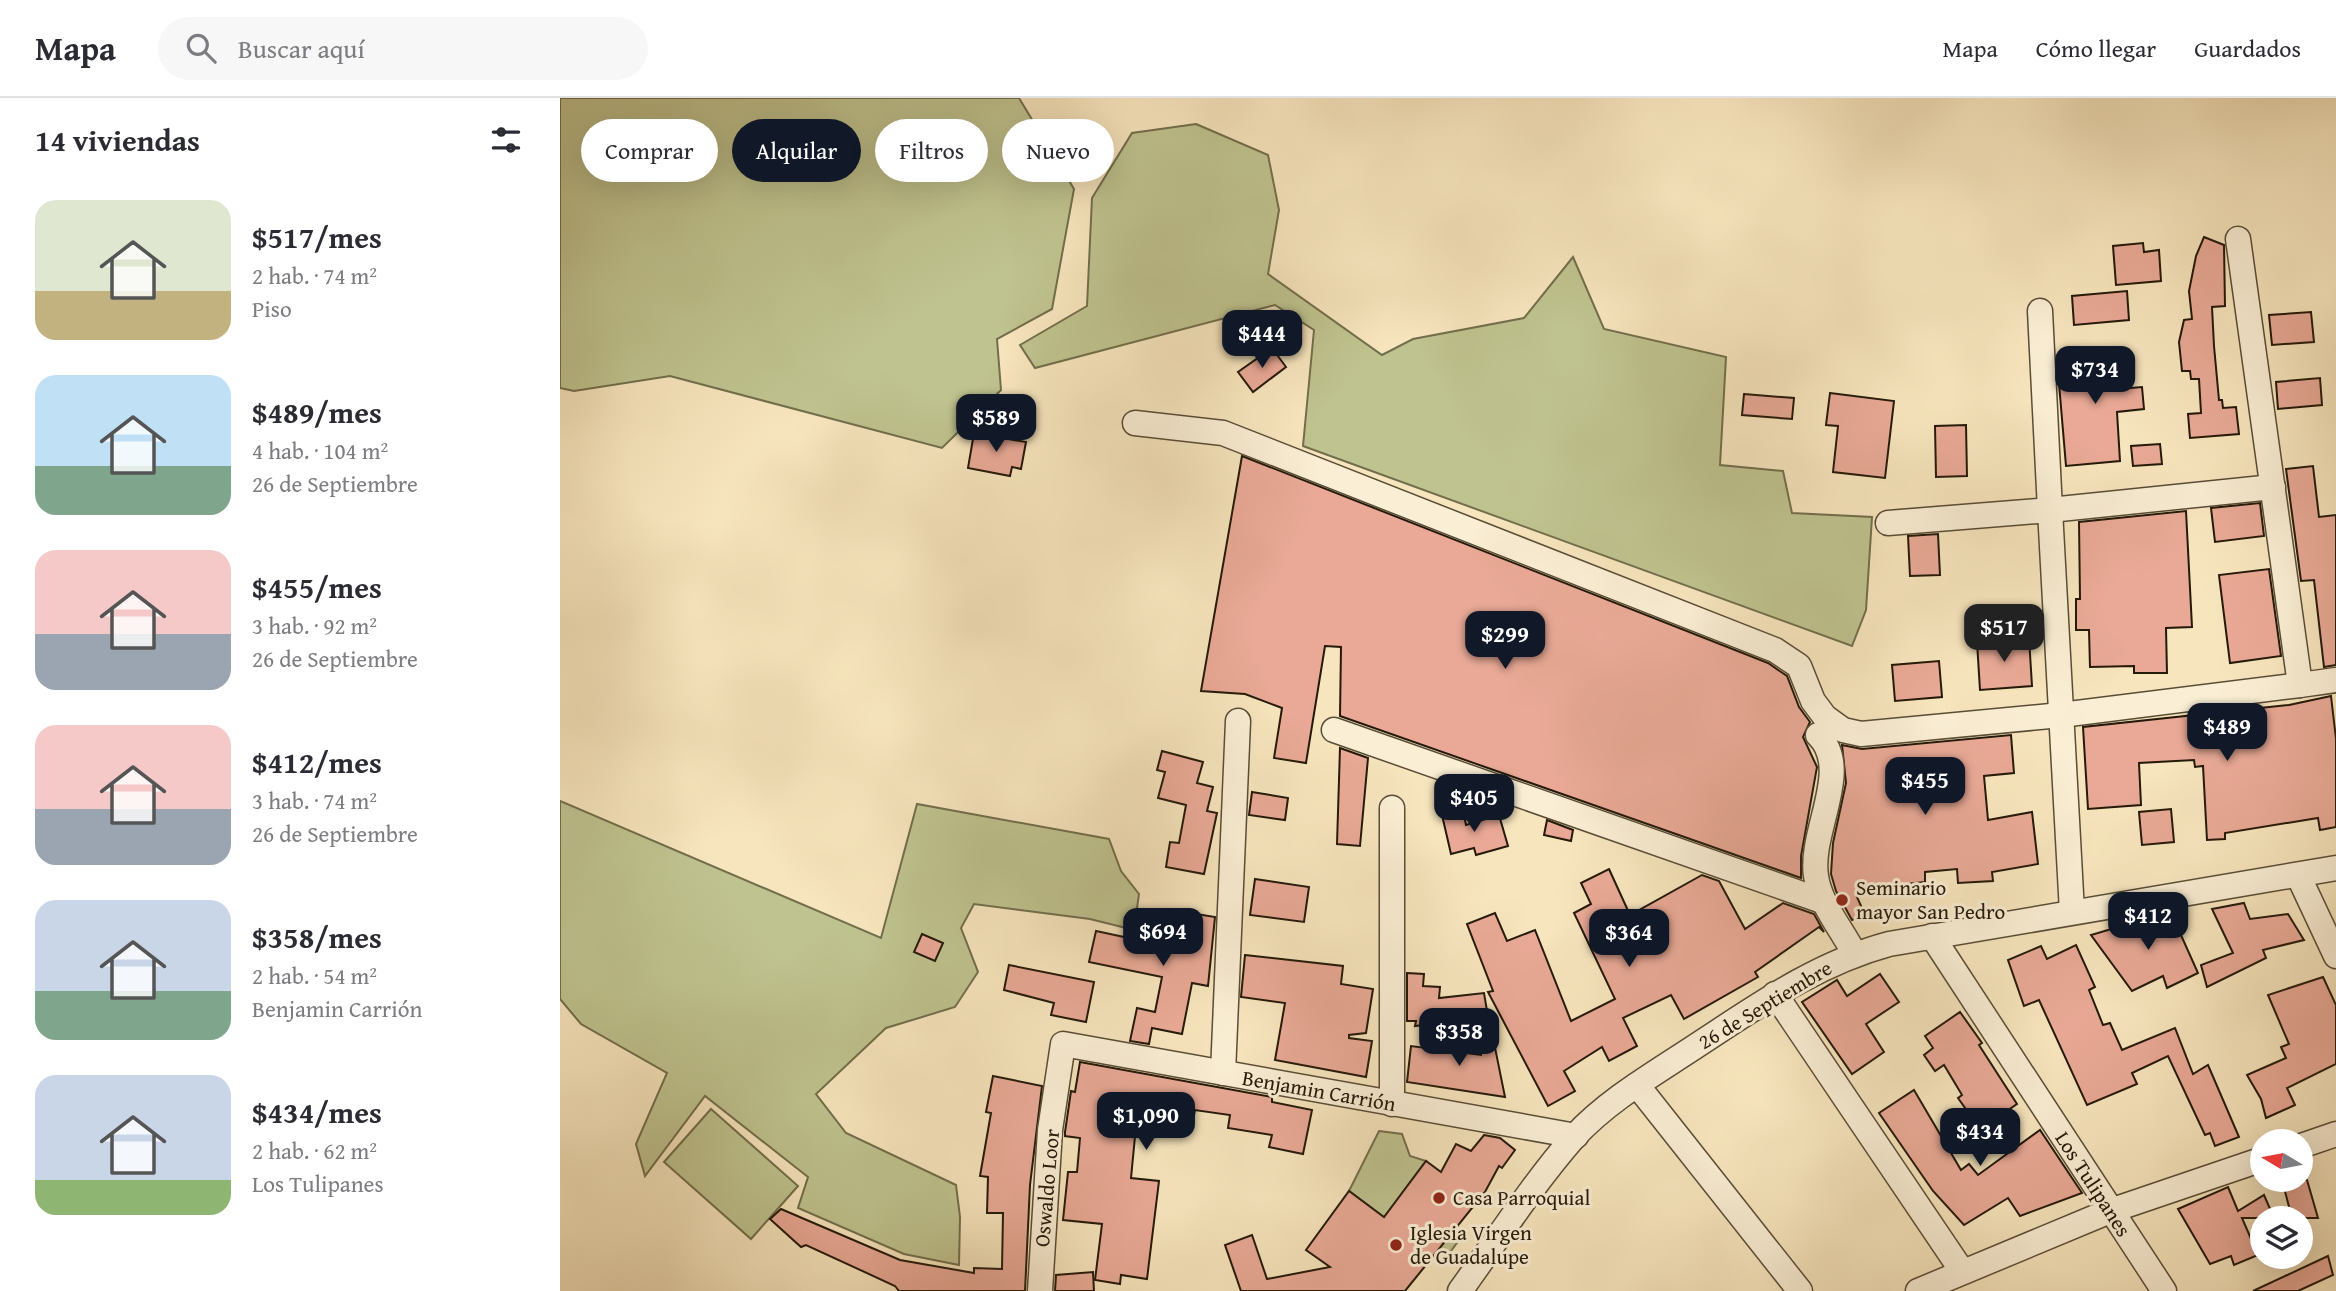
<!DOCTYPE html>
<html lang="es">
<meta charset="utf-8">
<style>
body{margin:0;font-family:"Gentium Book Plus",serif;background:#f7f7f7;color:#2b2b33;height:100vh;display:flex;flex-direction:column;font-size:26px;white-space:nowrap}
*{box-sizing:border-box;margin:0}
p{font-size:23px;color:#7c7c81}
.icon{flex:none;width:38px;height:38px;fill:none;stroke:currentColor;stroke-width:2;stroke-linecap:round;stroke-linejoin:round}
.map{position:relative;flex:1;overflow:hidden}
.panel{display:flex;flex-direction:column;background:#fff;width:560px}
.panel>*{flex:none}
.hud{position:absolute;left:21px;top:21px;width:665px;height:63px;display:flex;gap:14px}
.needle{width:46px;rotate:280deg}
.tools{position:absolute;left:1690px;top:1031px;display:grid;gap:14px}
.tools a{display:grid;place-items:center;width:63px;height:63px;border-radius:50%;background:#fff;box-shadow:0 7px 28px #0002;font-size:35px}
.price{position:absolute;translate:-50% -60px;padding:0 16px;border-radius:14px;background:#111827;color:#fff;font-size:23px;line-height:46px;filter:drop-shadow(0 2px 4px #0008)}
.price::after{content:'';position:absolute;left:50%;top:42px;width:21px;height:16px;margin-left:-10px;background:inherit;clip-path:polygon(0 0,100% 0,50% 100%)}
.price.current{background:#222;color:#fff}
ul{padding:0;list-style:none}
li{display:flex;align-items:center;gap:21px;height:175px;padding:0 35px}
li span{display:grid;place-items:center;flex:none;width:196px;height:140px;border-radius:21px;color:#555}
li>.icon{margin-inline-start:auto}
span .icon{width:84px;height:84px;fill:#fffc;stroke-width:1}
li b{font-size:30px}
h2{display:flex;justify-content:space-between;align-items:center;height:84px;padding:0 35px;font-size:30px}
.tag{padding:0 24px;border-radius:32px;background:#fff;box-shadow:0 7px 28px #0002;font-size:24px;line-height:63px}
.tag.current{background:#111827;color:#fff}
header{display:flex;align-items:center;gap:42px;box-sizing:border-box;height:98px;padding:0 35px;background:#fff;border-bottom:2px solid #e1e1e2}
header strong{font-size:33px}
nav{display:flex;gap:38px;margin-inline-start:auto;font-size:24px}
.search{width:490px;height:63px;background:#f7f7f7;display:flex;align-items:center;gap:18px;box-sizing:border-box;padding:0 24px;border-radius:38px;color:#7c7c81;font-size:26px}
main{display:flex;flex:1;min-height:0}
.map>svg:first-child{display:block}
</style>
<header>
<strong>Mapa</strong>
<div class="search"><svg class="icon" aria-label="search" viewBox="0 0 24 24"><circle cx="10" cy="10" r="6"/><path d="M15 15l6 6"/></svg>Buscar aquí</div>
<nav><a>Mapa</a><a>Cómo llegar</a><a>Guardados</a></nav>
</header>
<main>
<section class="panel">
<h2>14 viviendas<svg class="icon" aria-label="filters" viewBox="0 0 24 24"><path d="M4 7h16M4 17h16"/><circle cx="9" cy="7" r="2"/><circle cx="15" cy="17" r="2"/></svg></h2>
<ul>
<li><span style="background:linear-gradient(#dfe7d0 65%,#c2b280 0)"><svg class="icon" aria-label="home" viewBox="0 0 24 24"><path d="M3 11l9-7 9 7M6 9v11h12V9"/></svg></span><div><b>$517/mes</b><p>2 hab. · 74 m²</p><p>Piso</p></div></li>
<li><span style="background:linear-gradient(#bfe0f5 65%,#7fa58c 0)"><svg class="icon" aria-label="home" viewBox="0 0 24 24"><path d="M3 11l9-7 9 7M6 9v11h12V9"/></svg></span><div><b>$489/mes</b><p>4 hab. · 104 m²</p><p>26 de Septiembre</p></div></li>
<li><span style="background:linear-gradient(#f6c9c9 60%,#9aa5b1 0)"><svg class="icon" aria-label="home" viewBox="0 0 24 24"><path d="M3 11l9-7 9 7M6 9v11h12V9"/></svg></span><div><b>$455/mes</b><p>3 hab. · 92 m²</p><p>26 de Septiembre</p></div></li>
<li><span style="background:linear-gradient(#f6c9c9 60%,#9aa5b1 0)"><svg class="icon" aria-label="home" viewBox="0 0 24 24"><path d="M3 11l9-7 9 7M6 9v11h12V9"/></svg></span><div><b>$412/mes</b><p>3 hab. · 74 m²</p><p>26 de Septiembre</p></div></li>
<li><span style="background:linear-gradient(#c9d6e8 65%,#7fa58c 0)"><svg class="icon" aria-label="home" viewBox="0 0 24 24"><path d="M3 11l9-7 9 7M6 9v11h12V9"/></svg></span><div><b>$358/mes</b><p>2 hab. · 54 m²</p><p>Benjamin Carrión</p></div></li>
<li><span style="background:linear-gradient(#c9d6e8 75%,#8fb573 0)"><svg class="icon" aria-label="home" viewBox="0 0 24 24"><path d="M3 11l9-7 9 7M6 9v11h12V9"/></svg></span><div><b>$434/mes</b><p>2 hab. · 62 m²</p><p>Los Tulipanes</p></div></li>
</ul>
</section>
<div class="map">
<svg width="1776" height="1193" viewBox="0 0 1776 1193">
<rect width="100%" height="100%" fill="#f7e5bd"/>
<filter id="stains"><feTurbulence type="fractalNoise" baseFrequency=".00286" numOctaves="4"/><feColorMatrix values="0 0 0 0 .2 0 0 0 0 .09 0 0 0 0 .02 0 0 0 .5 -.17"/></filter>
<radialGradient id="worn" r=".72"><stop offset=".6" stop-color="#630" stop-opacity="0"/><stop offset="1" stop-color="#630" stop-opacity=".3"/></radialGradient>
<!-- green -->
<g fill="#bfc38f" stroke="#726e4c" stroke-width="2">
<path d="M0,0H459L514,91L492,211L437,241L441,292L382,350L110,278L14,293L0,290Z"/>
<path d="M636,26L708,57L719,112L708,176L822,257L853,241L964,220L1013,159L1044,231L1166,259L1160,367L1223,373L1232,415L1312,419L1306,512L1292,548L743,348L754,232L715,207L475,270L460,247L527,208L532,100L572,35Z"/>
<path d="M0,703L321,840L357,706L549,741L561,773L579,796L574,832L530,821L414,806L401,830L418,874L395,909L326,930L256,996L286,1035L396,1087L400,1119L399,1167L344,1156L238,1110L248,1079L145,998L85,1078L76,1046L107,975L21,926L0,901Z"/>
<path d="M151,1011L238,1088L191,1141L104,1064Z"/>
<path d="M819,1033L842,1036L850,1058L866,1063L840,1098L899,1142L883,1164L789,1093Z"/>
</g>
<!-- building -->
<g fill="#e9a996" stroke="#24190a" stroke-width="2">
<path d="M1644,139L1664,147L1665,208L1652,209L1654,248L1659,302H1662L1663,310L1676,309L1679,336L1630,340L1628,316L1641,315L1639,281H1631L1630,273H1622L1619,244L1624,222L1632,221L1629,193L1636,158Z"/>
<path d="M1583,145L1584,154L1599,152L1601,183L1556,187L1553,148Z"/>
<path d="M1567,193L1569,222L1514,227L1512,198Z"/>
<path d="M1751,214L1754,244L1712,247L1709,217Z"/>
<path d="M712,250L726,269L693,294L678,274Z"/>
<path d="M1568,256L1571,290L1582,289L1584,311L1557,314L1560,363L1506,368L1497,262Z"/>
<path d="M1760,280L1762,307L1718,311L1716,284Z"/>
<path d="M1270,295L1334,303L1325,380L1273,374L1278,328L1266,327Z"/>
<path d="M1184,296L1234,300L1232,321L1182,317Z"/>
<path d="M1406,327L1407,378L1376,379L1375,328Z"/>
<path d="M414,335L466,344L461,371L452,369L450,378L408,370Z"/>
<path d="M1600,346L1602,366L1573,368L1571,348Z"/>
<path d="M682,358L1208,565L1227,578L1239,609L1250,624L1243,639L1257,669L1241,758V780L780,618L781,549L765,548L746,665L714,660L722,610L685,596L641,593Z"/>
<path d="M1753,368L1759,419L1776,417V567L1764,569L1754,482L1741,483L1726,371Z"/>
<path d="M1700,405L1704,438L1655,444L1651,410Z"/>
<path d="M1626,413L1632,529L1606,530L1607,575H1574V568L1530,569L1529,532H1516V501H1520L1519,424Z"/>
<path d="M1378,436L1380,477L1350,478L1348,438Z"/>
<path d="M1709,471L1721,558L1670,565L1659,477Z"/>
<path d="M1469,540L1472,588L1420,592L1417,544Z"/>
<path d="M1379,563L1382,599L1335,603L1332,567Z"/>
<path d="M1771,598L1776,641V729L1760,732L1758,720L1665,735V741L1647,742L1643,668L1635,669L1634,662L1579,665L1581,707L1528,711L1523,629L1729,607Z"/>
<path d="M1451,637L1454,675L1424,678L1428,722L1472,714L1478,766L1432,774L1433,783L1398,785L1397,771L1365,774V784L1319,789L1297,799L1305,817L1292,822L1276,793L1271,776L1273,745L1286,685L1282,647L1302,651Z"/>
<path d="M780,650L808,660L800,748L777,746Z"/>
<path d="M602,653L643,664L637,685L653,689L647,713L657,715L644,776L606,769L610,744L619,745L626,707L598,700L605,674L597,672Z"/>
<path d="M692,694L728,700L725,722L689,717Z"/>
<path d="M1611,711L1614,744L1582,747L1579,714Z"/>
<path d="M903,712L906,727L939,717L948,748L916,757L914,750L891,756L882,717Z"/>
<path d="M987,722L1013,732L1011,743L984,737Z"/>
<path d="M1049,771L1070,817L1142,777L1159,783L1185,831L1223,805L1254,816L1264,834L1259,829L1195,874L1198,879L1124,921L1111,897L1063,920L1077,948L1049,963L1042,949L1004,973L1015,993L988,1008L928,894L933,893L907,826L935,815L947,843L975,832L1011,923L1055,901L1014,815L1031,806L1021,785Z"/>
<path d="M695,781L749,789L744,824L690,817Z"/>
<path d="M1684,805L1690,821L1728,816L1744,842L1703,852L1706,860L1647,889L1641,867L1673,855L1652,811Z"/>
<path d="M612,812L655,819L648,888L632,885L622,936L592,930L589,946L570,943L577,910L595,914L602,879L529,864L536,833L606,848Z"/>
<path d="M1612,817L1638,875L1607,890L1603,878L1572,893L1531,837L1575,824Z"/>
<path d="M362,836L383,845L375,863L354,854Z"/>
<path d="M1516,847L1535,889L1529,892L1543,927L1550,925L1562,952L1615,930L1633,976L1648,967L1679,1039L1655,1048L1650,1035L1645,1037L1608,958L1572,975L1577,986L1527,1007L1479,902L1464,908L1448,862L1481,848L1487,861Z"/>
<path d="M685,857L783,868L781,886L813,891L806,935L789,937V940L812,943L806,979L715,962L725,905L681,899Z"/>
<path d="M449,867L534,884L526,924L491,917L494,905L444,892Z"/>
<path d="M847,875L864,876L863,888L880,889L879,900L924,895L928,919L855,928L856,923H847Z"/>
<path d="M1320,876L1339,904L1306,926L1324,954L1292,976L1242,904L1277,882L1287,898Z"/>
<path d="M1763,879L1776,907V966L1727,990L1735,1007L1706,1020L1701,1001L1687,977L1726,960L1721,949L1729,946L1708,897Z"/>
<path d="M1400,914L1422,945L1419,947L1457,1006L1420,1031L1398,1000L1402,997L1384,967L1375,973L1364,957L1373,950L1365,938Z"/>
<path d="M925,920H929L945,999L847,984L851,948L921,957Z"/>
<path d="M520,964L712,999V1004L752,1012L743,1056L709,1049L712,1037L668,1030L670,1017L635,1012L634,1017L607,1013L606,1022L577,1018L571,1080L599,1083L587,1181L561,1177L560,1186L535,1182L542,1126L503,1122L508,1074H517L520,1040L505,1038V1034L511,993L515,994Z"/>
<path d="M433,978L482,988L470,1087L465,1193H339L335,1188L246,1147L241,1149L210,1121L221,1111L340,1162L414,1175V1170L442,1171L443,1115H427L428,1079L420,1078L431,1015L426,1014Z"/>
<path d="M1354,992L1401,1072L1409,1066L1418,1077L1480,1032L1522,1095L1460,1118L1448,1100L1404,1127L1373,1093L1319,1015Z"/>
<path d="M924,1037L940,1040L955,1052L942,1070L939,1068L925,1094L845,1193H681L665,1147L692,1137L707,1181L770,1169L746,1152L789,1093L824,1119L866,1063L881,1074L896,1046L911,1053Z"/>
<path d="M1722,1082H1747L1758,1120H1732Z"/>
<path d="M1668,1089L1678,1113L1704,1097L1714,1120H1682L1698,1157L1674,1167L1671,1158L1650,1166L1618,1111Z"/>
<path d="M1768,1158L1773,1177L1738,1193H1693Z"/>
<path d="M533,1174L534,1193H495L496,1177Z"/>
</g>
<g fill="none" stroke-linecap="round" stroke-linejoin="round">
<!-- minor casing -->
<g stroke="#594c37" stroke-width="27">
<g id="minor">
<path d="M1480,213L1490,412L1713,389"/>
<path d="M575,325L663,335L1215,552L1239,568L1253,603L1265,619L1283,632L1301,636L1501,617L1740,587L1678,141"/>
<path d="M1328,425L1490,412L1512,814"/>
<path d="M1740,587L1776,582"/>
<path d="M774,632L1262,803"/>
<path d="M1258,637C1293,671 1249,733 1256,778C1260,806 1281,830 1294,855"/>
<path d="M1738,777L1776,858"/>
<path d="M1372,838L1604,1193"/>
<path d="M1215,896L1402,1173"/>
<path d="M663,975L678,623"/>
<path d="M1077,987L1240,1193"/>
<path d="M832,1006V710"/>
<path d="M1741,1048L1776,1036"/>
<path d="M480,1193L490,1032L503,946L1016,1038"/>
<path d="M900,1193C937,1142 972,1087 1014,1039C1047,1003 1092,977 1133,950C1196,909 1255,866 1329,846L1776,770"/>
<path d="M1358,1193L1550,1113L1703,1061"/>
</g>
</g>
<!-- minor -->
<use href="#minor" stroke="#faeed4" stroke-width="24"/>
</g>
<!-- markers -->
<g fill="#8f2418" stroke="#faeed4" stroke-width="2.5">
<circle cx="1282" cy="802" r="7"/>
<circle cx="879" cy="1100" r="7"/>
<circle cx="836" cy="1147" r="7"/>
</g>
<g text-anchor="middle" stroke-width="6" stroke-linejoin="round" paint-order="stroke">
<!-- poi labels -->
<g font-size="21" fill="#24190a" stroke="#faeed4" text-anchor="start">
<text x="1296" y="797">Seminario<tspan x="1296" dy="24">mayor San Pedro</tspan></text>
<text x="893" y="1107">Casa Parroquial</text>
<text x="850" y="1142">Iglesia Virgen<tspan x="850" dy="24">de Guadalupe</tspan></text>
</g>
<!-- street labels -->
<g font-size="21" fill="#24190a" stroke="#faeed4">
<text transform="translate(1205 907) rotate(-31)" y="7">26 de Septiembre</text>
<text transform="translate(759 993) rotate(10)" y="7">Benjamin Carrión</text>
<text transform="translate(1533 1086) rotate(57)" y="7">Los Tulipanes</text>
<text transform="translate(487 1090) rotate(-85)" y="7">Oswaldo Loor</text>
</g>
</g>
<rect width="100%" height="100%" filter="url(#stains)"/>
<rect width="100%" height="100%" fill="url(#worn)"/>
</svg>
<div class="tools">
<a><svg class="needle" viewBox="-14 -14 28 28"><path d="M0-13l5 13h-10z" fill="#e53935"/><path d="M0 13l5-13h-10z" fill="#7c7c81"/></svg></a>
<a><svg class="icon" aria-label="layers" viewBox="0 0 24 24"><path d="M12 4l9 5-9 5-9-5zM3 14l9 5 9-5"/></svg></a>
</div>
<b class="price" style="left:702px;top:272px">$444</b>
<b class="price" style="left:1535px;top:308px">$734</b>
<b class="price" style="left:436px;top:356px">$589</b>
<b class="price current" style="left:1444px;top:566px">$517</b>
<b class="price" style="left:945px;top:573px">$299</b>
<b class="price" style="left:1667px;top:665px">$489</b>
<b class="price" style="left:1365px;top:719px">$455</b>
<b class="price" style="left:914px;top:736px">$405</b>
<b class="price" style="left:1588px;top:854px">$412</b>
<b class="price" style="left:603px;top:870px">$694</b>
<b class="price" style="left:1069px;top:871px">$364</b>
<b class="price" style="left:899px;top:970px">$358</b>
<b class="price" style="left:586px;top:1054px">$1,090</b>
<b class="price" style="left:1420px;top:1070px">$434</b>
<div class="hud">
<a class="tag">Comprar</a>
<a class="tag current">Alquilar</a>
<a class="tag">Filtros</a>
<a class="tag">Nuevo</a>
</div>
</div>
</main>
